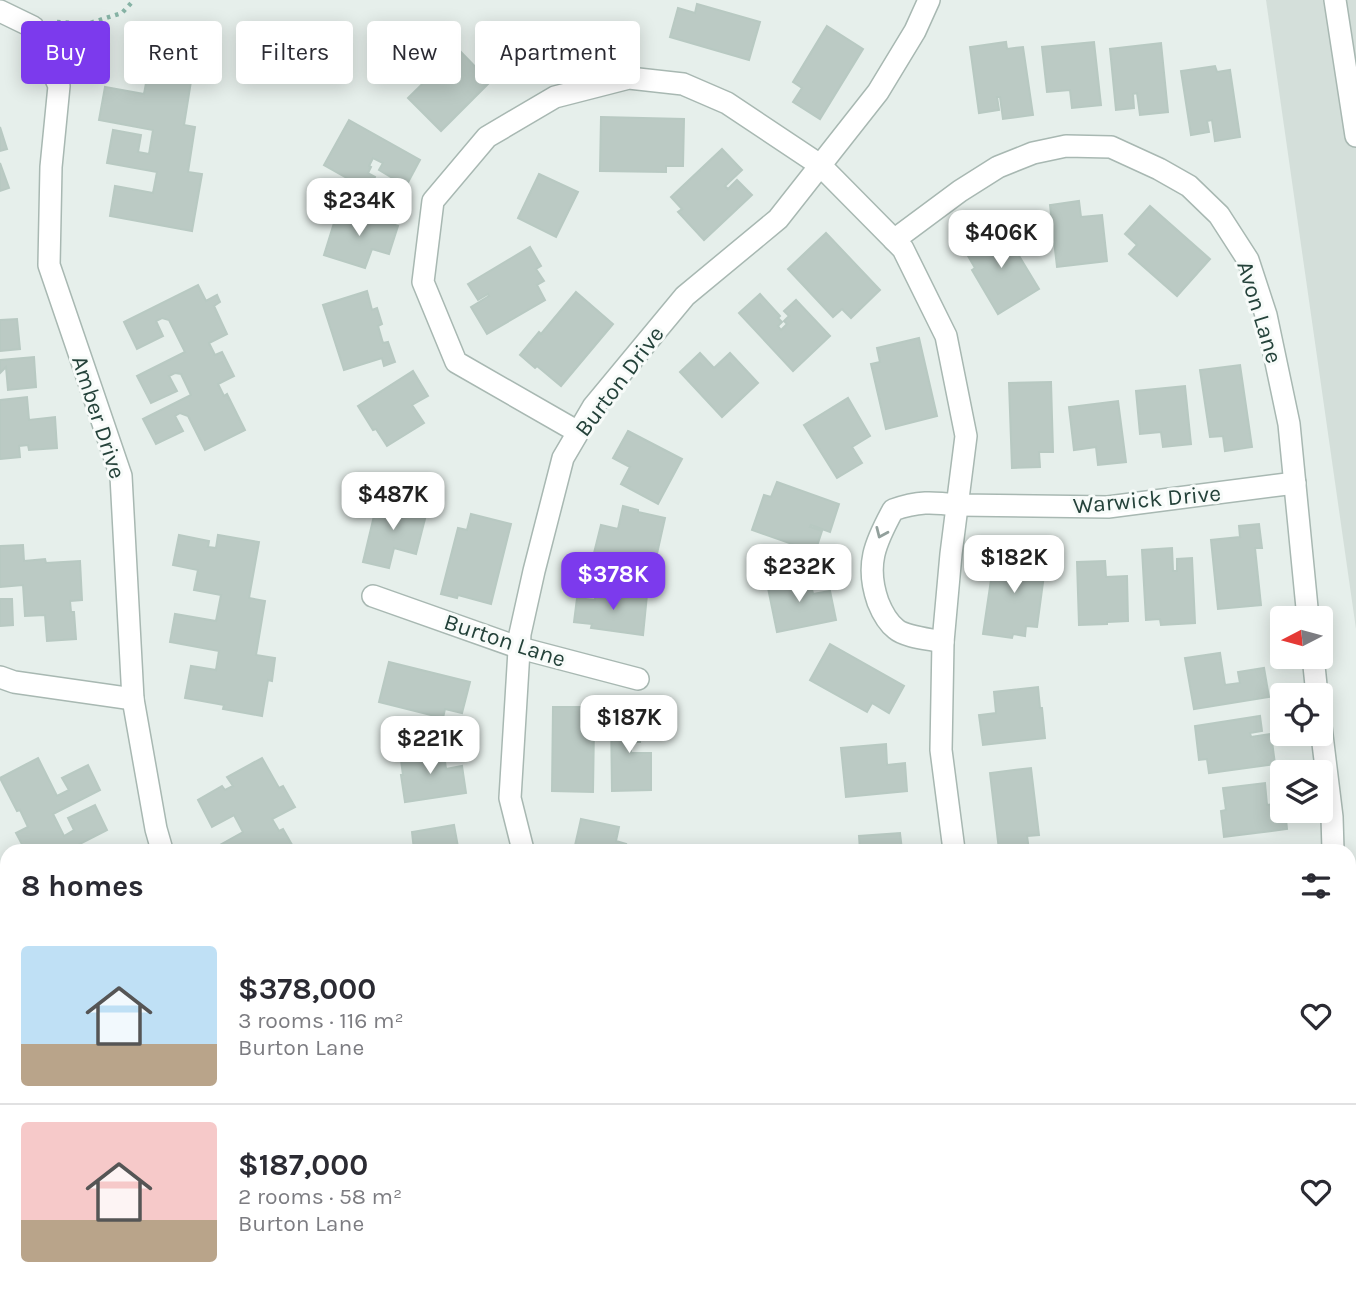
<!DOCTYPE html>
<meta charset="utf-8">
<style>
body{margin:0;font-family:Karla,sans-serif;background:#f2f2f3;color:#2b2b33;height:100vh;display:flex;flex-direction:column;font-size:26px;white-space:nowrap}
*{box-sizing:border-box;margin:0}
p{font-size:23px;color:#7c7c81}
.icon{flex:none;width:38px;height:38px;fill:none;stroke:currentColor;stroke-width:2;stroke-linecap:round;stroke-linejoin:round}
.map{position:relative;flex:1;overflow:hidden}
.sheet{position:absolute;left:0px;top:844px;width:1356px;height:450px;display:flex;flex-direction:column;background:#fff;border-radius:21px 21px 0 0;box-shadow:0 4px 18px #0003}
.sheet>*{flex:none}
.guide{position:absolute;left:21px;top:21px;width:700px;height:63px;display:flex;gap:14px}
.needle{width:46px;rotate:264deg}
.controls{position:absolute;left:1270px;top:606px;display:grid;gap:14px}
.controls a{display:grid;place-items:center;width:63px;height:63px;border-radius:7px;background:#fff;box-shadow:0 4px 18px #0003;font-size:35px}
.price{position:absolute;translate:-50% -60px;padding:0 16px;border-radius:14px;background:#fff;color:#222;font-size:23px;line-height:46px;filter:drop-shadow(0 2px 4px #0008)}
.price::after{content:'';position:absolute;left:50%;top:42px;width:21px;height:16px;margin-left:-10px;background:inherit;clip-path:polygon(0 0,100% 0,50% 100%)}
.price.selected{background:#7c3aed;color:#fff}
ul{padding:0;list-style:none}
li{display:flex;align-items:center;gap:21px;height:175px;padding:0 21px}
li+li{border-top:2px solid #e1e1e2}
li span{display:grid;place-items:center;flex:none;width:196px;height:140px;border-radius:7px;color:#555}
li>.icon{margin-inline-start:auto}
span .icon{width:84px;height:84px;fill:#fffc;stroke-width:1}
li b{font-size:30px}
h2{display:flex;justify-content:space-between;align-items:center;height:84px;padding:0 21px;font-size:30px}
.tag{padding:0 24px;border-radius:7px;background:#fff;box-shadow:0 4px 18px #0003;font-size:24px;line-height:63px}
.tag.selected{background:#7c3aed;color:#fff}
.map>svg:first-child{display:block}
</style>
<div class="map">
<svg width="1356" height="1293" viewBox="0 0 1356 1293">
<rect width="100%" height="100%" fill="#e6efeb"/>
<!-- built -->
<path fill="#d4dfda" d="M1266,0H1356V629Z"/>
<!-- building -->
<g fill="#bbcac4" stroke="#b8c9c2" stroke-width="2">
<path d="M697,4L760,22L749,60L670,37L678,8L695,13Z"/>
<path d="M827,26L863,49L820,119L793,102L802,88L793,82Z"/>
<path d="M1006,42L1007,49L1023,47L1033,115L1003,119L1000,97H997L999,110L979,113L970,47Z"/>
<path d="M1094,42L1101,105L1072,108L1070,90L1047,92L1042,47Z"/>
<path d="M1161,43L1168,112L1140,115L1137,93L1133,94L1134,108L1116,110L1110,49Z"/>
<path d="M458,49L490,82L441,131L408,98Z"/>
<path d="M1215,66L1217,72L1230,70L1240,137L1215,141L1212,120L1207,121L1209,132L1191,135L1181,71Z"/>
<path d="M149,67L192,75L184,125L195,127L188,172L202,174L192,231L110,216L115,186L153,193L157,172L107,163L113,130L141,135L138,152L149,154L153,130L99,120L105,87L144,94Z"/>
<path d="M601,117L684,119L683,166H666V172L600,171Z"/>
<path d="M349,120L420,160L406,186L379,170L383,163L373,158L369,166L371,167L368,173L375,177L368,190L324,165Z"/>
<path d="M0,127L7,149L0,151Z"/>
<path d="M722,149L742,170L725,186L728,189L737,180L752,195L704,240L678,212L682,209L671,197Z"/>
<path d="M0,163L9,188L0,191Z"/>
<path d="M539,174L578,192L556,237L518,218Z"/>
<path d="M1079,201L1081,217L1102,215L1107,261L1057,267L1050,205Z"/>
<path d="M1150,206L1210,259L1177,296L1129,254L1137,245L1125,234Z"/>
<path d="M339,207L398,226L389,254L372,249L365,268L324,255Z"/>
<path d="M1001,226L1039,289L998,314L972,270L975,268L964,249Z"/>
<path d="M826,233L880,290L851,318L842,309L833,317L788,269Z"/>
<path d="M530,247L541,266L536,269L544,281L537,285L545,300L487,334L471,307L489,296L488,294L478,300L468,284Z"/>
<path d="M198,285L206,301L217,295L220,302L214,306L227,334L209,343L215,355L222,352L234,376L218,384L224,396L227,394L245,430L205,450L188,416L180,413L175,416L183,431L156,444L143,419L191,395L181,374L175,373L169,376L177,391L151,403L137,376L185,352L169,320L162,318L156,321L163,336L137,349L124,322Z"/>
<path d="M367,291L372,310L377,308L382,324L378,326L383,343L388,342L395,362L384,366L382,358L344,370L323,305Z"/>
<path d="M576,292L613,324L561,386L537,366L535,368L520,355L539,332L541,334Z"/>
<path d="M760,294L780,316L778,318L782,322L778,326L781,330L787,324L784,321L789,316L784,311L796,300L830,336L793,371L739,313Z"/>
<path d="M17,319L20,349L0,351V320Z"/>
<path d="M919,338L937,416L886,429L871,364L880,362L877,348Z"/>
<path d="M700,353L714,368L730,353L758,383L722,417L680,372Z"/>
<path d="M34,357L36,387L8,390L6,367L0,373V360Z"/>
<path d="M1240,365L1252,447L1225,451L1223,436L1210,437L1200,370Z"/>
<path d="M413,371L428,396L412,405L424,423L387,446L376,429L373,430L358,406Z"/>
<path d="M1051,382L1053,452H1039L1040,467L1012,468L1009,383Z"/>
<path d="M1185,386L1191,444L1163,447L1161,432L1140,434L1136,391Z"/>
<path d="M27,397L29,420L55,417L57,448L29,450L28,445L19,446L20,457L0,459V400Z"/>
<path d="M848,398L870,436L852,447L862,463L837,478L804,425Z"/>
<path d="M1118,401L1126,462L1098,465L1096,447L1074,450L1069,407Z"/>
<path d="M628,431L682,459L658,504L621,484L630,467L613,458Z"/>
<path d="M777,482L839,504L830,532L811,525L810,527L822,531L815,552L752,530L764,495L771,497Z"/>
<path d="M378,499L427,511L416,554L394,548L389,568L363,562Z"/>
<path d="M623,506L638,510V512L665,518L654,567L594,553L601,525L618,529Z"/>
<path d="M471,514L511,524L491,604L458,595L457,598L441,594L458,528L467,530Z"/>
<path d="M1259,524L1262,548H1255L1261,605L1218,609L1211,540L1240,537L1239,526Z"/>
<path d="M179,535L209,541L208,547L216,548L218,535L259,542L249,598L265,601L256,655L275,658L272,681L268,680L262,716L223,709L224,705L185,698L191,666L216,670L219,651L170,642L175,614L216,621L221,595L194,590L198,570L173,565Z"/>
<path d="M23,545L24,561L45,559L46,563L80,561L82,600L70,601L71,612H74L76,639L47,641L45,615L25,616L23,585L0,587V546Z"/>
<path d="M1172,548L1173,571H1177V559L1192,558L1195,623L1161,625L1160,619L1146,620L1142,550Z"/>
<path d="M995,553L1046,560L1037,627L1026,626L1025,636L1013,634L1012,638L983,634Z"/>
<path d="M1105,561L1106,577L1127,576L1128,621L1107,622V624L1079,625L1077,562Z"/>
<path d="M809,574L813,594L830,591L836,620L777,632L767,583Z"/>
<path d="M596,589L647,595L643,635L591,628L592,624L574,622L577,598L595,600Z"/>
<path d="M0,599H12L13,625L0,626Z"/>
<path d="M830,644L904,686L889,713L872,703L867,712L810,680Z"/>
<path d="M1220,653L1225,685L1240,683L1238,672L1264,668L1269,697L1194,709L1185,658Z"/>
<path d="M389,662L470,682L462,713L445,709L443,718L379,702Z"/>
<path d="M1038,687L1040,708H1042L1045,738L983,745L979,715L996,713L994,692Z"/>
<path d="M553,707H582L581,726L594,727L593,792L552,791Z"/>
<path d="M639,713L640,742H631V753H651V790L612,791L611,714Z"/>
<path d="M1260,716L1262,731L1250,733L1251,737L1271,734L1275,764L1209,773L1207,759L1199,760L1195,726Z"/>
<path d="M886,744L887,765L905,763L907,791L846,797L841,748Z"/>
<path d="M443,747L446,769L462,766L466,793L405,802L401,775H403L400,753Z"/>
<path d="M38,758L57,796L69,790L62,778L88,765L100,790L53,814L64,836L74,830L68,818L95,805L107,830L68,850H25L16,833L28,827L20,810L17,811L0,778Z"/>
<path d="M262,758L279,788L283,786L295,807L272,819L279,831L283,829L295,850H211L243,832L234,815L212,827L198,800L222,786L225,790L233,786L227,777Z"/>
<path d="M1031,768L1039,835L1027,836L1029,850H999L990,773Z"/>
<path d="M1265,783L1267,805L1283,803V810H1285L1287,829L1224,837L1221,811L1226,810L1223,788Z"/>
<path d="M581,819L619,827L616,841L626,844L624,850H574Z"/>
<path d="M454,825L458,847L473,845L474,850H414L412,832Z"/>
<path d="M900,833L902,850H860L859,836Z"/>
<path d="M1349,998L1356,1006V1062L1349,1067Z"/>
<path d="M1352,1256V1261L1356,1260V1293H1301L1300,1286H1349V1257Z"/>
<path d="M725,1286H728L730,1293H696Z"/>
<path d="M760,1286H829L830,1293H760Z"/>
<path d="M1116,1286H1138V1290L1143,1289V1286H1181L1182,1293H1117Z"/>
<path d="M1201,1286H1268L1269,1293H1202Z"/>
</g>
<g fill="none" stroke-linecap="round" stroke-linejoin="round">
<!-- minor casing -->
<g stroke="#a8b8b2" stroke-width="24">
<g id="minor">
<path d="M1335,0L1356,136"/>
<path d="M0,11L33,27L59,86L51,167L49,265L121,476L133,699L156,829L162,850"/>
<path d="M894,240L960,191L998,167L1033,153L1066,146L1111,147L1159,169L1189,186L1219,215L1248,260L1266,315L1289,424L1308,618"/>
<path d="M578,432L456,362L423,282L433,201L487,137L555,97L629,78L683,84L727,103L820,165L903,249L946,336L966,436L951,554L943,642L941,750L954,850"/>
<path d="M373,596L520,648L638,679"/>
<path d="M943,642C930,639 905,637 896,629C887,622 882,612 878,602C865,565 875,543 893,510C918,501 932,502 958,505L1108,507L1295,483"/>
<path d="M1313,656L1317,695"/>
<path d="M0,677L14,682L133,699"/>
<path d="M1321,727L1332,817L1333,850"/>
<path d="M523,850L510,798L520,634L534,571L563,458L593,407L685,296L778,219L878,92L915,31L929,0"/>
<path d="M1349,1202L1356,1201"/>
<path d="M0,1231L7,1228"/>
<path d="M977,1293L991,1286"/>
</g>
</g>
<!-- path -->
<path stroke="#86b3a5" stroke-width="4.5" stroke-dasharray="3.5 5" stroke-linecap="butt" d="M57,22L87,24L122,13L134,0"/>
<!-- minor -->
<use href="#minor" stroke="#fff" stroke-width="21"/>
</g>
<!-- one-way arrows -->
<defs><path id="oneway-chevron" d="M-2-3.5L2.5 0L-2 3.5" fill="none" stroke-width="1.6" stroke-linecap="round" stroke-linejoin="round" transform="scale(1.75)"/></defs>
<use stroke="#92a09c" href="#oneway-chevron" transform="translate(881 533) rotate(114)"/>
<g text-anchor="middle" stroke-width="6" stroke-linejoin="round" paint-order="stroke">
<!-- street labels -->
<g font-size="23" fill="#24423a" stroke="#f7fbf9">
<text transform="translate(1260 312) rotate(73)" y="8">Avon Lane</text>
<text transform="translate(619 381) rotate(-53)" y="8">Burton Drive</text>
<text transform="translate(99 417) rotate(72)" y="8">Amber Drive</text>
<text transform="translate(1147 499) rotate(-5)" y="8">Warwick Drive</text>
<text transform="translate(505 640) rotate(18)" y="8">Burton Lane</text>
</g>
</g>
</svg>
<div class="controls">
<a><svg class="needle" viewBox="-14 -14 28 28"><path d="M0-13l5 13h-10z" fill="#e53935"/><path d="M0 13l5-13h-10z" fill="#7c7c81"/></svg></a>
<a><svg class="icon" aria-label="locate" viewBox="0 0 24 24"><circle cx="12" cy="12" r="6"/><path d="M12 2v4M12 18v4M2 12h4M18 12h4"/></svg></a>
<a><svg class="icon" aria-label="layers" viewBox="0 0 24 24"><path d="M12 4l9 5-9 5-9-5zM3 14l9 5 9-5"/></svg></a>
</div>
<b class="price" style="left:359px;top:238px">$234K</b>
<b class="price" style="left:1001px;top:270px">$406K</b>
<b class="price" style="left:393px;top:532px">$487K</b>
<b class="price" style="left:1014px;top:595px">$182K</b>
<b class="price" style="left:799px;top:604px">$232K</b>
<b class="price selected" style="left:613px;top:612px">$378K</b>
<b class="price" style="left:629px;top:755px">$187K</b>
<b class="price" style="left:430px;top:776px">$221K</b>
<div class="guide">
<a class="tag selected">Buy</a>
<a class="tag">Rent</a>
<a class="tag">Filters</a>
<a class="tag">New</a>
<a class="tag">Apartment</a>
</div>
<section class="sheet">
<h2>8 homes<svg class="icon" aria-label="filters" viewBox="0 0 24 24"><path d="M4 7h16M4 17h16"/><circle cx="9" cy="7" r="2"/><circle cx="15" cy="17" r="2"/></svg></h2>
<ul>
<li><span style="background:linear-gradient(#bfe0f5 70%,#b9a48a 0)"><svg class="icon" aria-label="home" viewBox="0 0 24 24"><path d="M3 11l9-7 9 7M6 9v11h12V9"/></svg></span><div><b>$378,000</b><p>3 rooms · 116 m²</p><p>Burton Lane</p></div><svg class="icon" aria-label="heart" viewBox="0 0 24 24"><path d="M12 20l-8-8c-3-5 5-10 8-4 3-6 11-1 8 4z"/></svg></li>
<li><span style="background:linear-gradient(#f6c9c9 70%,#b9a48a 0)"><svg class="icon" aria-label="home" viewBox="0 0 24 24"><path d="M3 11l9-7 9 7M6 9v11h12V9"/></svg></span><div><b>$187,000</b><p>2 rooms · 58 m²</p><p>Burton Lane</p></div><svg class="icon" aria-label="heart" viewBox="0 0 24 24"><path d="M12 20l-8-8c-3-5 5-10 8-4 3-6 11-1 8 4z"/></svg></li>
</ul>
</section>
</div>
